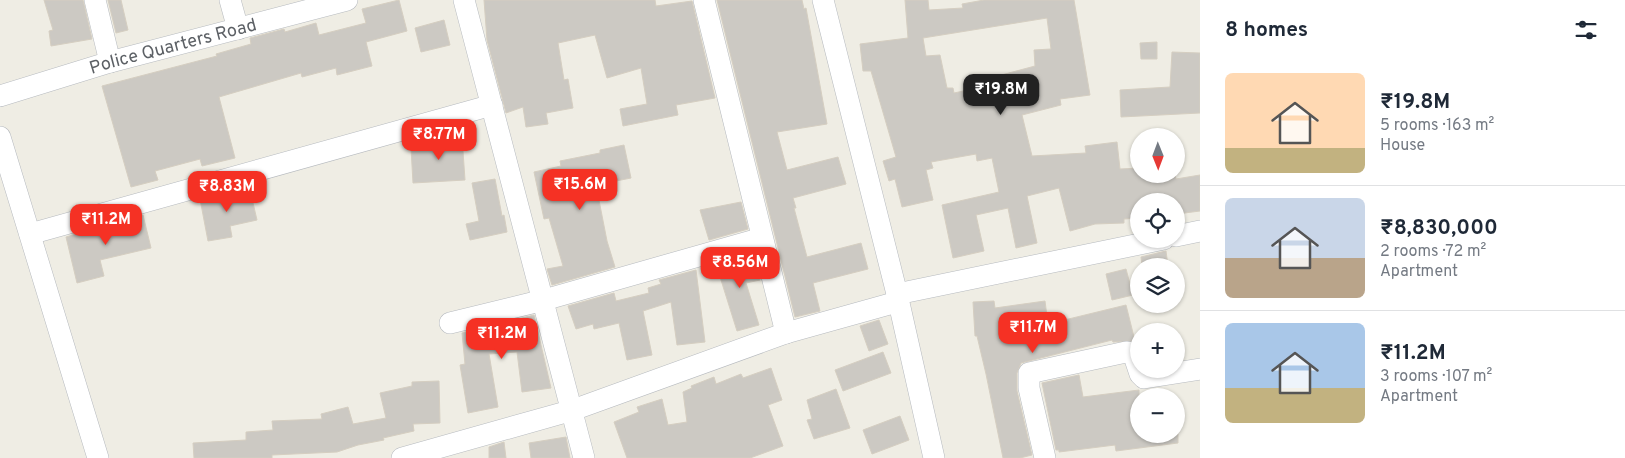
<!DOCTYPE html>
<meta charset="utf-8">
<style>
body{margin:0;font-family:Overpass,sans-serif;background:#f6f6f7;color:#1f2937;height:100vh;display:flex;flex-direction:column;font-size:19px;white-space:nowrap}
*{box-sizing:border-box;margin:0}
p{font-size:16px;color:#747a83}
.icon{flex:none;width:28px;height:28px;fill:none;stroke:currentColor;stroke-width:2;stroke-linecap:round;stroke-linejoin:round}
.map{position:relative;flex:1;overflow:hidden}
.panel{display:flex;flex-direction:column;background:#fff;width:425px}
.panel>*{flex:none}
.needle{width:32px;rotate:179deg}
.fabs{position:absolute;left:1130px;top:128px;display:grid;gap:10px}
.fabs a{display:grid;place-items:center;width:55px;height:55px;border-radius:50%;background:#fff;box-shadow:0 1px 4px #0004;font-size:25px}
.price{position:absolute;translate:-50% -42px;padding:0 11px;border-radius:10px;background:#f53124;color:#fff;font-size:16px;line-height:32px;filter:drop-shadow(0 1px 2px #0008)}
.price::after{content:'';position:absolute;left:50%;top:30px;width:15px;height:11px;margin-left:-8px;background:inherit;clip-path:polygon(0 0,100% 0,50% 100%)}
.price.current{background:#222;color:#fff}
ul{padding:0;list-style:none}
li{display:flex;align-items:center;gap:15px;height:125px;padding:0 25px}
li+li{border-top:1px solid #e0e1e3}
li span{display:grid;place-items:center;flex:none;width:140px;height:100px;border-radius:8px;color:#555}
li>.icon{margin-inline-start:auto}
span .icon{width:60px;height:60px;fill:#fffc;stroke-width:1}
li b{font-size:21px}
h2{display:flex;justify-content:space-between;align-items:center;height:60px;padding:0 25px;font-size:21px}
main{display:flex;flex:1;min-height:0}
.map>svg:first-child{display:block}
</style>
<main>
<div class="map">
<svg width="1200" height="458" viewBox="0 0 1200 458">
<rect width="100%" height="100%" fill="#efede4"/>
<!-- building -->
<g fill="#ccc9c3" stroke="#d5cec1" fill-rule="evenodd">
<path d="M44,0H83L92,39L51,46L49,31L53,30Z"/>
<path d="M108,0H121L128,30L116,33Z"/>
<path d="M399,0L407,31L366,42L372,66L337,75L336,68L302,77L301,73L219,97L235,158L202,166L200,159L155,171L158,180L131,187L102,86L217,56L216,54L251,44L250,38L284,29L285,32L316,23L319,35L366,23L362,9Z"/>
<path d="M484,0H655L656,6L692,1L715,98L676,105L678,115L623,126L620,109L647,104L641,68L607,78L595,35L558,43L564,80L568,79L573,108L546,113L548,124L526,127L523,107L506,113L487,40Z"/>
<path d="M717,0H802L804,9L806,8L827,124L777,132L787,170L838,157L846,184L793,198L796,208H794L807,257L861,243L868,269L813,283L820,311L795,317Z"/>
<path d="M905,0H928L929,10L963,8L962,4L984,0H1074L1090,95L1060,99L1061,105L1022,115L1032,156L1086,153L1085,146L1117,142L1120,169L1139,168V174H1175L1176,179L1200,175V211L1177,214L1176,201H1139V218L1124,219V223L1095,224L1070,231L1059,188L1027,196L1037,243L1016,248L1008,208L976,215L984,251L953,258L942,205L999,192L992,158L977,161L976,154L931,162L933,168L926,170L933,200L902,207L895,179L889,181L883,161L896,157L871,71H863L860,44L908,38ZM1047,18L1051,49L1034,50L1035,66L994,77L996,84L954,93L953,88H947L940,55L926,56L923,38Z"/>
<path d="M444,20L450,45L421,52L415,28Z"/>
<path d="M1157,42V59H1141L1140,43Z"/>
<path d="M1172,52L1200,53V113L1121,117L1120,90L1170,87Z"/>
<path d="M462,137L465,180L413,183L411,148L431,146V138Z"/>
<path d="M624,145L631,178L596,185L607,241L615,267L552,285L547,269L563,266L549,218L544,219L534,172L561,166L560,161L600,153V150Z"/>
<path d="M495,179L502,216L504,215L507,232L470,240L466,224L479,221L472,183Z"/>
<path d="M250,190L257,220L230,226L232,237L208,241L200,199Z"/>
<path d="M741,202L748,229L709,240L700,210Z"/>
<path d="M143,215L151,248L100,260L104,276L77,283L66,237Z"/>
<path d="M1166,251L1168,266H1142L1141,257Z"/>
<path d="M754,253L760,280L746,283L759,325L737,331L716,264Z"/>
<path d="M1126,269L1133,295L1112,300L1106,274Z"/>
<path d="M696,270L705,342L677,345L671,302L643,311L652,355L627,360L619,323L594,329L593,324L576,329L568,306L614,293L616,301L649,293L648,288L661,284L659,280Z"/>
<path d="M994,301L995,308L1045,301L1048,324L1126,305L1135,341L1113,342L1112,340L1021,363L1017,373V391L1032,455L1020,458H1003L986,374L977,336H975L973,302Z"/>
<path d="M534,315L551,388L522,392L517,352L489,354L498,407L468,413L460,365L465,364L462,333Z"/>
<path d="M879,320L888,344L869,351L860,326Z"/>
<path d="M883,352L891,373L843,391L835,370Z"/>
<path d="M771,368L782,400L768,405L783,446L750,458H627L614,422L639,412L637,407L662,399L668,425L687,422L683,392L692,388L691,386L714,377L716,384L741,374L743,378Z"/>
<path d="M1079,375L1083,397L1139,390V434H1178V443L1116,451L1115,445L1059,452V450H1056L1042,383Z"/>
<path d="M439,381L440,423L413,424L414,431L383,438L384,440L358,445L337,452L272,455V458H194L193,443L246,440V432L273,430L272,421L322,419L321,414L348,407L353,424L386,418L380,393L412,386V382Z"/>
<path d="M836,389L850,428L814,439L807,420L812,419L807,400Z"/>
<path d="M900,416L909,440L872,454L863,430Z"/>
<path d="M566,437L570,458H531L529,443Z"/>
<path d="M504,442L506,458H489V447Z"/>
</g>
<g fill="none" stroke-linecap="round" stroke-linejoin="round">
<!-- street casing -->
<g stroke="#b6babf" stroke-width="22">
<g id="street">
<path d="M95,0L110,62"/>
<path d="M230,0L238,29"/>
<path d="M464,0L584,458"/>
<path d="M704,0L786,333"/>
<path d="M823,0L897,294L934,458"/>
<path id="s1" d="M0,96L110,62L347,0"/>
<path d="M0,137L98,458"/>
<path d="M30,234L492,105"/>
<path d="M1176,236L1200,231"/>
<path d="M897,294L1164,239"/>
<path d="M450,323L544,300L762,238"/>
<path d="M402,458L573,410L786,333L897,302"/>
<path d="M1045,458L1029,388V373L1126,352L1133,353L1140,374L1144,378L1200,369"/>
</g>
</g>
<!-- street -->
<use href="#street" stroke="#fff" stroke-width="21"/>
</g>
<g text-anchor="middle" stroke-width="4" stroke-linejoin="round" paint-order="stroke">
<!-- street labels -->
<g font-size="18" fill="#5c6065" stroke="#fff">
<text dy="6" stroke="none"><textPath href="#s1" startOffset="180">Police Quarters Road</textPath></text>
</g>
</g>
</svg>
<div class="fabs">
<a><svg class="needle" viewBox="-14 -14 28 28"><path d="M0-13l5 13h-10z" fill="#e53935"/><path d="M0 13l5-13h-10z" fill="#747a83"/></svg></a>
<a><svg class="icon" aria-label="locate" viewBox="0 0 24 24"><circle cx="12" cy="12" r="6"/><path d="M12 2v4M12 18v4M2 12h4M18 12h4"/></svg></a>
<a><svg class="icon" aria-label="layers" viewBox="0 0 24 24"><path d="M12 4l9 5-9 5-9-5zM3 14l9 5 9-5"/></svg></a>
<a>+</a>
<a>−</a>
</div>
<b class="price current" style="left:1001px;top:116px">₹19.8M</b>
<b class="price" style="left:439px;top:161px">₹8.77M</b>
<b class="price" style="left:580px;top:211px">₹15.6M</b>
<b class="price" style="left:227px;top:213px">₹8.83M</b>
<b class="price" style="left:106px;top:246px">₹11.2M</b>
<b class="price" style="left:740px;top:289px">₹8.56M</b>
<b class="price" style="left:1033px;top:354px">₹11.7M</b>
<b class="price" style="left:502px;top:360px">₹11.2M</b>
</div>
<section class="panel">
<h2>8 homes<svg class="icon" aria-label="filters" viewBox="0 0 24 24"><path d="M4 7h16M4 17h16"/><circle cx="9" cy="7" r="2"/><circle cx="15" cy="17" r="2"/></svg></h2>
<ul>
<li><span style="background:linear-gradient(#ffd9b3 75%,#c2b280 0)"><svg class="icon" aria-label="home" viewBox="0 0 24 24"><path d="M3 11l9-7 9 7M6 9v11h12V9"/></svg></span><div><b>₹19.8M</b><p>5 rooms · 163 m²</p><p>House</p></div></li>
<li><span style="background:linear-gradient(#c9d6e8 60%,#b9a48a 0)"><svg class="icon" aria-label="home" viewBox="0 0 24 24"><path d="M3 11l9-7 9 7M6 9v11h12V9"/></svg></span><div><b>₹8,830,000</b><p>2 rooms · 72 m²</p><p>Apartment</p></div></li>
<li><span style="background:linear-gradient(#a9c7e8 65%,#c2b280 0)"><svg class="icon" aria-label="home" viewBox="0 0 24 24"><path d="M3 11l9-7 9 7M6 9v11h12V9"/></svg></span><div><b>₹11.2M</b><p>3 rooms · 107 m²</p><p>Apartment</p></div></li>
</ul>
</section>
</main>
